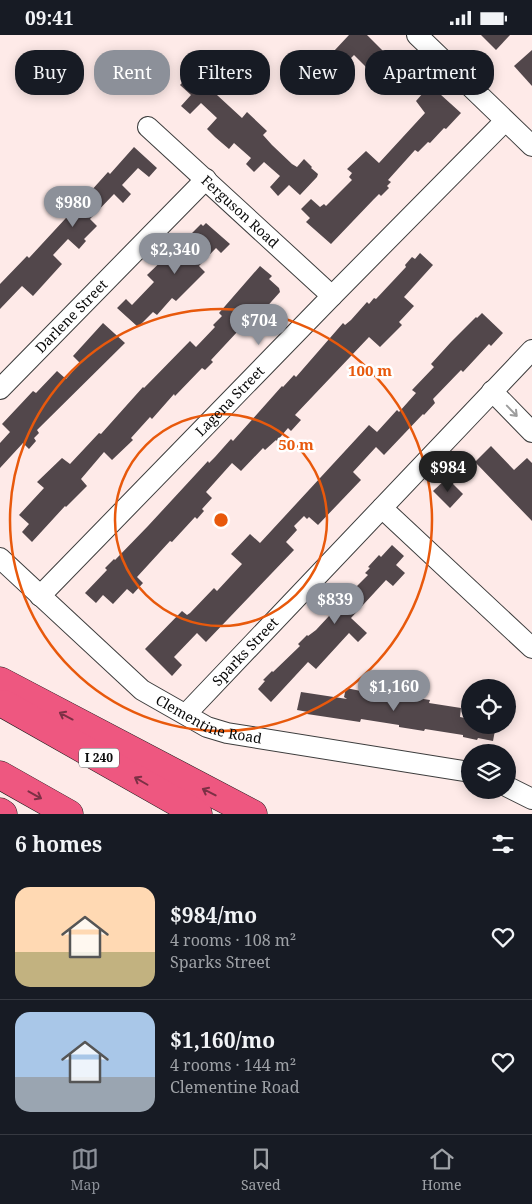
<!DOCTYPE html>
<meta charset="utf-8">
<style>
body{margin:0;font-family:"Noto Serif",serif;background:#20242c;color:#f1f3f6;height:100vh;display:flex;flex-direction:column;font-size:19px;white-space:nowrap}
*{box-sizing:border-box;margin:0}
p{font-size:16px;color:#9ea1a6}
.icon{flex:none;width:28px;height:28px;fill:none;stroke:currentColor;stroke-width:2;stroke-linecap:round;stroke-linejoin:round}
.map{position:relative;height:779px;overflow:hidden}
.side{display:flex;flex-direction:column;background:#171b24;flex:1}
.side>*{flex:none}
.hud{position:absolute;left:15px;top:15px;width:502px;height:45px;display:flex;gap:10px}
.controls{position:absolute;left:461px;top:644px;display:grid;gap:10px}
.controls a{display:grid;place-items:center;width:55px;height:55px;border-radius:50%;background:#171b24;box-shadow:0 2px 12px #0003;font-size:25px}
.price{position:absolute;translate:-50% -42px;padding:0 11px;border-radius:18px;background:#8c9099;color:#fff;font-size:16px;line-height:32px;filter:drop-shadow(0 1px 2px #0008)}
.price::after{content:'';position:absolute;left:50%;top:30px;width:15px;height:11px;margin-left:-8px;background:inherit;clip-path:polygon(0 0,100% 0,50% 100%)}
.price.current{background:#222;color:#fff}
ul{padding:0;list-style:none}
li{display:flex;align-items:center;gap:15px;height:125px;padding:0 15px}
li+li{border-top:1px solid #363941}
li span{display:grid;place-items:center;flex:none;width:140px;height:100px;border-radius:15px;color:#555}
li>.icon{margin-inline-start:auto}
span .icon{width:60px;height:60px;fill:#fffc;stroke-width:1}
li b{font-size:21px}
h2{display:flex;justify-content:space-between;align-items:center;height:60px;padding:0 15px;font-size:21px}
.pill{padding:0 18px;border-radius:20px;background:#171b24;box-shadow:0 2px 12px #0003;font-size:18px;line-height:45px}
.pill.current{background:#8c9099;color:#fff}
.status{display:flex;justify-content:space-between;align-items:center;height:35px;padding:0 25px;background:#171b24;direction:ltr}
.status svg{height:14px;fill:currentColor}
.tabs{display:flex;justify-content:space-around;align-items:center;height:70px;border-top:1px solid #363941;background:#171b24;font-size:14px;color:#9ea1a6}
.tabs a{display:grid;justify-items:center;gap:2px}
.tabs .current{color:#8c9099}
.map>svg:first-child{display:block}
</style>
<div class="status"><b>09:41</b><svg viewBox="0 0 49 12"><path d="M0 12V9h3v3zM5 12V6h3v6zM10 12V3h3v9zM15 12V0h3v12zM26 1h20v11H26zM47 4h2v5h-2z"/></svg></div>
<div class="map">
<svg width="532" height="779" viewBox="0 0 532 779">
<rect width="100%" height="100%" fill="#feeae8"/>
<!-- building -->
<g fill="#52474b">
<path d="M349,0H367L387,20L371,37L354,20L347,27L334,16Z"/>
<path d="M481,0H510L496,15Z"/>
<path d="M532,15V51L514,31Z"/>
<path d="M192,37L242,83L247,77L267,96L263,100L272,110L292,129L297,132L304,124L312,132L311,133L318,139L317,142L300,160L289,150L278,161L270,152L280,141L264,127L254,137L246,129L251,123L234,108L229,114L215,102L207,94L217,83L201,68L190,79L181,71L191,60L180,50Z"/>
<path d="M430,50L461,78L446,94L444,93L430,108L428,107L418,117L415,115L388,145L391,147L387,151L389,153L381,161L379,159L374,164L331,209L306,187L310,183L301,174L311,164L320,172L324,169L326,171L352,145L349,142L352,138L347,134L366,116L379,128L425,78L416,66Z"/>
<path d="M134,112L157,133L149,142L138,133L122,150L131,159L123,168L114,159L90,184L97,191L84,204L86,206L79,214L68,204L53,220L62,229L33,261L22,251L0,274V249L27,221L29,223L90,157L108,137L110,139Z"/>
<path d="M206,188L230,209L221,218L216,213L199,231L205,237L176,266L172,263L157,280L153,277L138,292L117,273L126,264L132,270L154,247L147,240L171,217L176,221L194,200L192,198L201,189L203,191Z"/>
<path d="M420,218L433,230L404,262L414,271L399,287L402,290L380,312L369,302L295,380L301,385L291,396L288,393L277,406L276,405L265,415L263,413L241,436L232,428L206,457L212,463L202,474L204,476L197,484L195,482L172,507L170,506L137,542L143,548L133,559L127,554L113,569L103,560L96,568L85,558L107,535L105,533L114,524L115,525L148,491L208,426L209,428L215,422L231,404L233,406L282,351L283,352L294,340L296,342L343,288L345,290L351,285L367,267L369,269L374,263L376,264L406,232L405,230L412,222L415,224Z"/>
<path d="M260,231L272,241L269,244L279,253L280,257L263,276L261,274L244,292L243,291L238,296L211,325L213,327L205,335L202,333L175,361L174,359L152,384L150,382L131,403L133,405L112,425L104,417L81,444L87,451L66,472L65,471L32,507L22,497L29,489L19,480L44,453L37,447L62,423L70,429L99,398L101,399L143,352L144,353L190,306L196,312L215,292L213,290L222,281L219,278Z"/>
<path d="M482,278L503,298L491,311L489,309L463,337L461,335L433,364L435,368L424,380L423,379L384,420L376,412L353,437L361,445L318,490L309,482L307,484L304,481L294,491L297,495L286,507L294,515L206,607L197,598L174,622L182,630L172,641L145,614L182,576L187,580L190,578L214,553L217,556L242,529L231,519L250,499L260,508L369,390L377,397L397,375L399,377L416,358L412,355L434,332L431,329L451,307L476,282L477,283Z"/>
<path d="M103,288L125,308L37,395L39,398L34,403L36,406L29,414L23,408L0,433V408L10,397L2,389L33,356L36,358L57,336L66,344L80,328L73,321Z"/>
<path d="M491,411L514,435L527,423L532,428V486L475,427Z"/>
<path d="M447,443L463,459L450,473L433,456Z"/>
<path d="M392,510L404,521L396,530L405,538L393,551L386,545L351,583L367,598L358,607L349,598L316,634L308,627L271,667L258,654L265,646L263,645L272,636L273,637L300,611L298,609L307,600L308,601L316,595L342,567L340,565L351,554L352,556L368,540L365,538L370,533L368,532L379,520L381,522Z"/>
<path d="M388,648L400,650L398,660L430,665L429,668L461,673L460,682L470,684V690H496L493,706L478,703L477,705L463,702V700L425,694L424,696L399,692V690L361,684L360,687L307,679L308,677L297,675L301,657L347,664L344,662L346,653L386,661Z"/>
</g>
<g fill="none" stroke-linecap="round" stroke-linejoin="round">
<!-- minor casing -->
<g stroke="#3d3d3d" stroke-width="22">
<g id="minor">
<path d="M417,0L532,111"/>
<path id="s1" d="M148,92L332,261"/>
<path id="s2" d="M0,354L206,144"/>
<path d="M492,356L532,397"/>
<path d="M382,473L532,613"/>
<path id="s3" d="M0,523L142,655L207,692L227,698L470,737"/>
<path id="s4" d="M40,561L332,261L505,86"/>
<path id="s5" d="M186,679L532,315"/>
<path d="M508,752L532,764"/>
</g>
</g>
<!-- highway casing -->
<g stroke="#1b1b1b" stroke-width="29">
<g id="highway">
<path d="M0,646L253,779"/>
<path d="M4,669L198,779"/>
<path d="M0,740L69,779"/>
<path d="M0,777L3,779"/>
</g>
</g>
<!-- minor -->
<use href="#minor" stroke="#fff" stroke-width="20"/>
<!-- highway -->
<use href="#highway" stroke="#ee5780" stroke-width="28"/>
</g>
<!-- one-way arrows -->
<defs><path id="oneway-shaft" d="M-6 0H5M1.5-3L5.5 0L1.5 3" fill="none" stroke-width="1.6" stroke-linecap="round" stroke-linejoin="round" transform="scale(1.25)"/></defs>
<use stroke="#9d9d9d" href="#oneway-shaft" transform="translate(512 376) rotate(46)"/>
<g stroke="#7c3045">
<use href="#oneway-shaft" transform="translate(66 681) rotate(-152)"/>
<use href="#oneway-shaft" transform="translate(141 746) rotate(-150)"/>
<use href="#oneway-shaft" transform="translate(209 757) rotate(-153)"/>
<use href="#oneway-shaft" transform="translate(35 760) rotate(29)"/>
</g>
<!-- distance rings -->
<g fill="none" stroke="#e8590c" stroke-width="2.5">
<circle cx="221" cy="485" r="106"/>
<circle cx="221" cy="485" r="211"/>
</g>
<g text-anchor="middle" stroke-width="5" stroke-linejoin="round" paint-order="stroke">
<!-- shield labels -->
<rect fill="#fff" stroke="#545454" stroke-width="1" x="79" y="713.5" width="40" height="19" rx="4"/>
<g font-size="12" font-weight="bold" fill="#0a0a0a">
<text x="99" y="727">I 240</text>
</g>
<!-- street labels -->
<g font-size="14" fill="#0a0a0a" stroke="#fff">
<text dy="5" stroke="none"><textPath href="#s1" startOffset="125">Ferguson Road</textPath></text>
<text dy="5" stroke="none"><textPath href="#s2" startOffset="102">Darlene Street</textPath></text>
<text dy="5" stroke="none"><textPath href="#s4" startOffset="272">Lagena Street</textPath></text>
<text dy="5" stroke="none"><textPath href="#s5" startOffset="86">Sparks Street</textPath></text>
<text dy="5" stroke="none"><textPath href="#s3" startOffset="268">Clementine Road</textPath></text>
</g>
</g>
<circle cx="221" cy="485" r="8" fill="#e8590c" stroke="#fff" stroke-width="2.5"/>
<g font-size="15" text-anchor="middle" font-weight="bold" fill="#e8590c" stroke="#fff" stroke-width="5" stroke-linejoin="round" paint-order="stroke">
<text x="370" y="341">100 m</text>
<text x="296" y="415">50 m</text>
</g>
</svg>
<div class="controls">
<a><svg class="icon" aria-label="locate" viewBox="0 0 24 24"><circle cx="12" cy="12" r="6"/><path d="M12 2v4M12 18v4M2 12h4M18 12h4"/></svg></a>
<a><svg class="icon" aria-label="layers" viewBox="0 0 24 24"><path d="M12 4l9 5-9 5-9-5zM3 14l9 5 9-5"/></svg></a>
</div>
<b class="price" style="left:73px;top:193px">$980</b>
<b class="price" style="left:175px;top:240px">$2,340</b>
<b class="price" style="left:259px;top:311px">$704</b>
<b class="price current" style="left:448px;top:458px">$984</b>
<b class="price" style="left:335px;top:590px">$839</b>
<b class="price" style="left:394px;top:677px">$1,160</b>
<div class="hud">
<a class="pill">Buy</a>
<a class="pill current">Rent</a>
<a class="pill">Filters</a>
<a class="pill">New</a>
<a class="pill">Apartment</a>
</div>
</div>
<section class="side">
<h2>6 homes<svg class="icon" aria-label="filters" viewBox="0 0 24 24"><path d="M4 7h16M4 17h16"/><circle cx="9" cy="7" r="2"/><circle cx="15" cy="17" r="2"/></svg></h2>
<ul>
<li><span style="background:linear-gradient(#ffd9b3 65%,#c2b280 0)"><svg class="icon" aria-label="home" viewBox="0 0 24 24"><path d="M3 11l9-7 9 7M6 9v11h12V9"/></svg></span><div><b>$984/mo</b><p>4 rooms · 108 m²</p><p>Sparks Street</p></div><svg class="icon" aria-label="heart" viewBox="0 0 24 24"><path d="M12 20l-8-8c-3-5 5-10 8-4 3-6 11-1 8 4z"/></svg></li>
<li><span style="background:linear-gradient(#a9c7e8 65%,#9aa5b1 0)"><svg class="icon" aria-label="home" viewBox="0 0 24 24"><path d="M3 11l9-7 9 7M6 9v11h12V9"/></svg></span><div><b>$1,160/mo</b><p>4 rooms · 144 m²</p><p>Clementine Road</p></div><svg class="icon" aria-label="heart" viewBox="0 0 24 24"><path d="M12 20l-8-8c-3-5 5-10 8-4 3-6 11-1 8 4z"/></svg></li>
</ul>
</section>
<nav class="tabs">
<a class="current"><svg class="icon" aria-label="map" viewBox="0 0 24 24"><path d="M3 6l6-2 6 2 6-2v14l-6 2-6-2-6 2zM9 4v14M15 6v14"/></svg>Map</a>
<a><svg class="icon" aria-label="saved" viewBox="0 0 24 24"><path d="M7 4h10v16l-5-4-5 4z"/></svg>Saved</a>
<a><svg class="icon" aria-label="home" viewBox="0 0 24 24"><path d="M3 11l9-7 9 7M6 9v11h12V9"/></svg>Home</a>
</nav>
